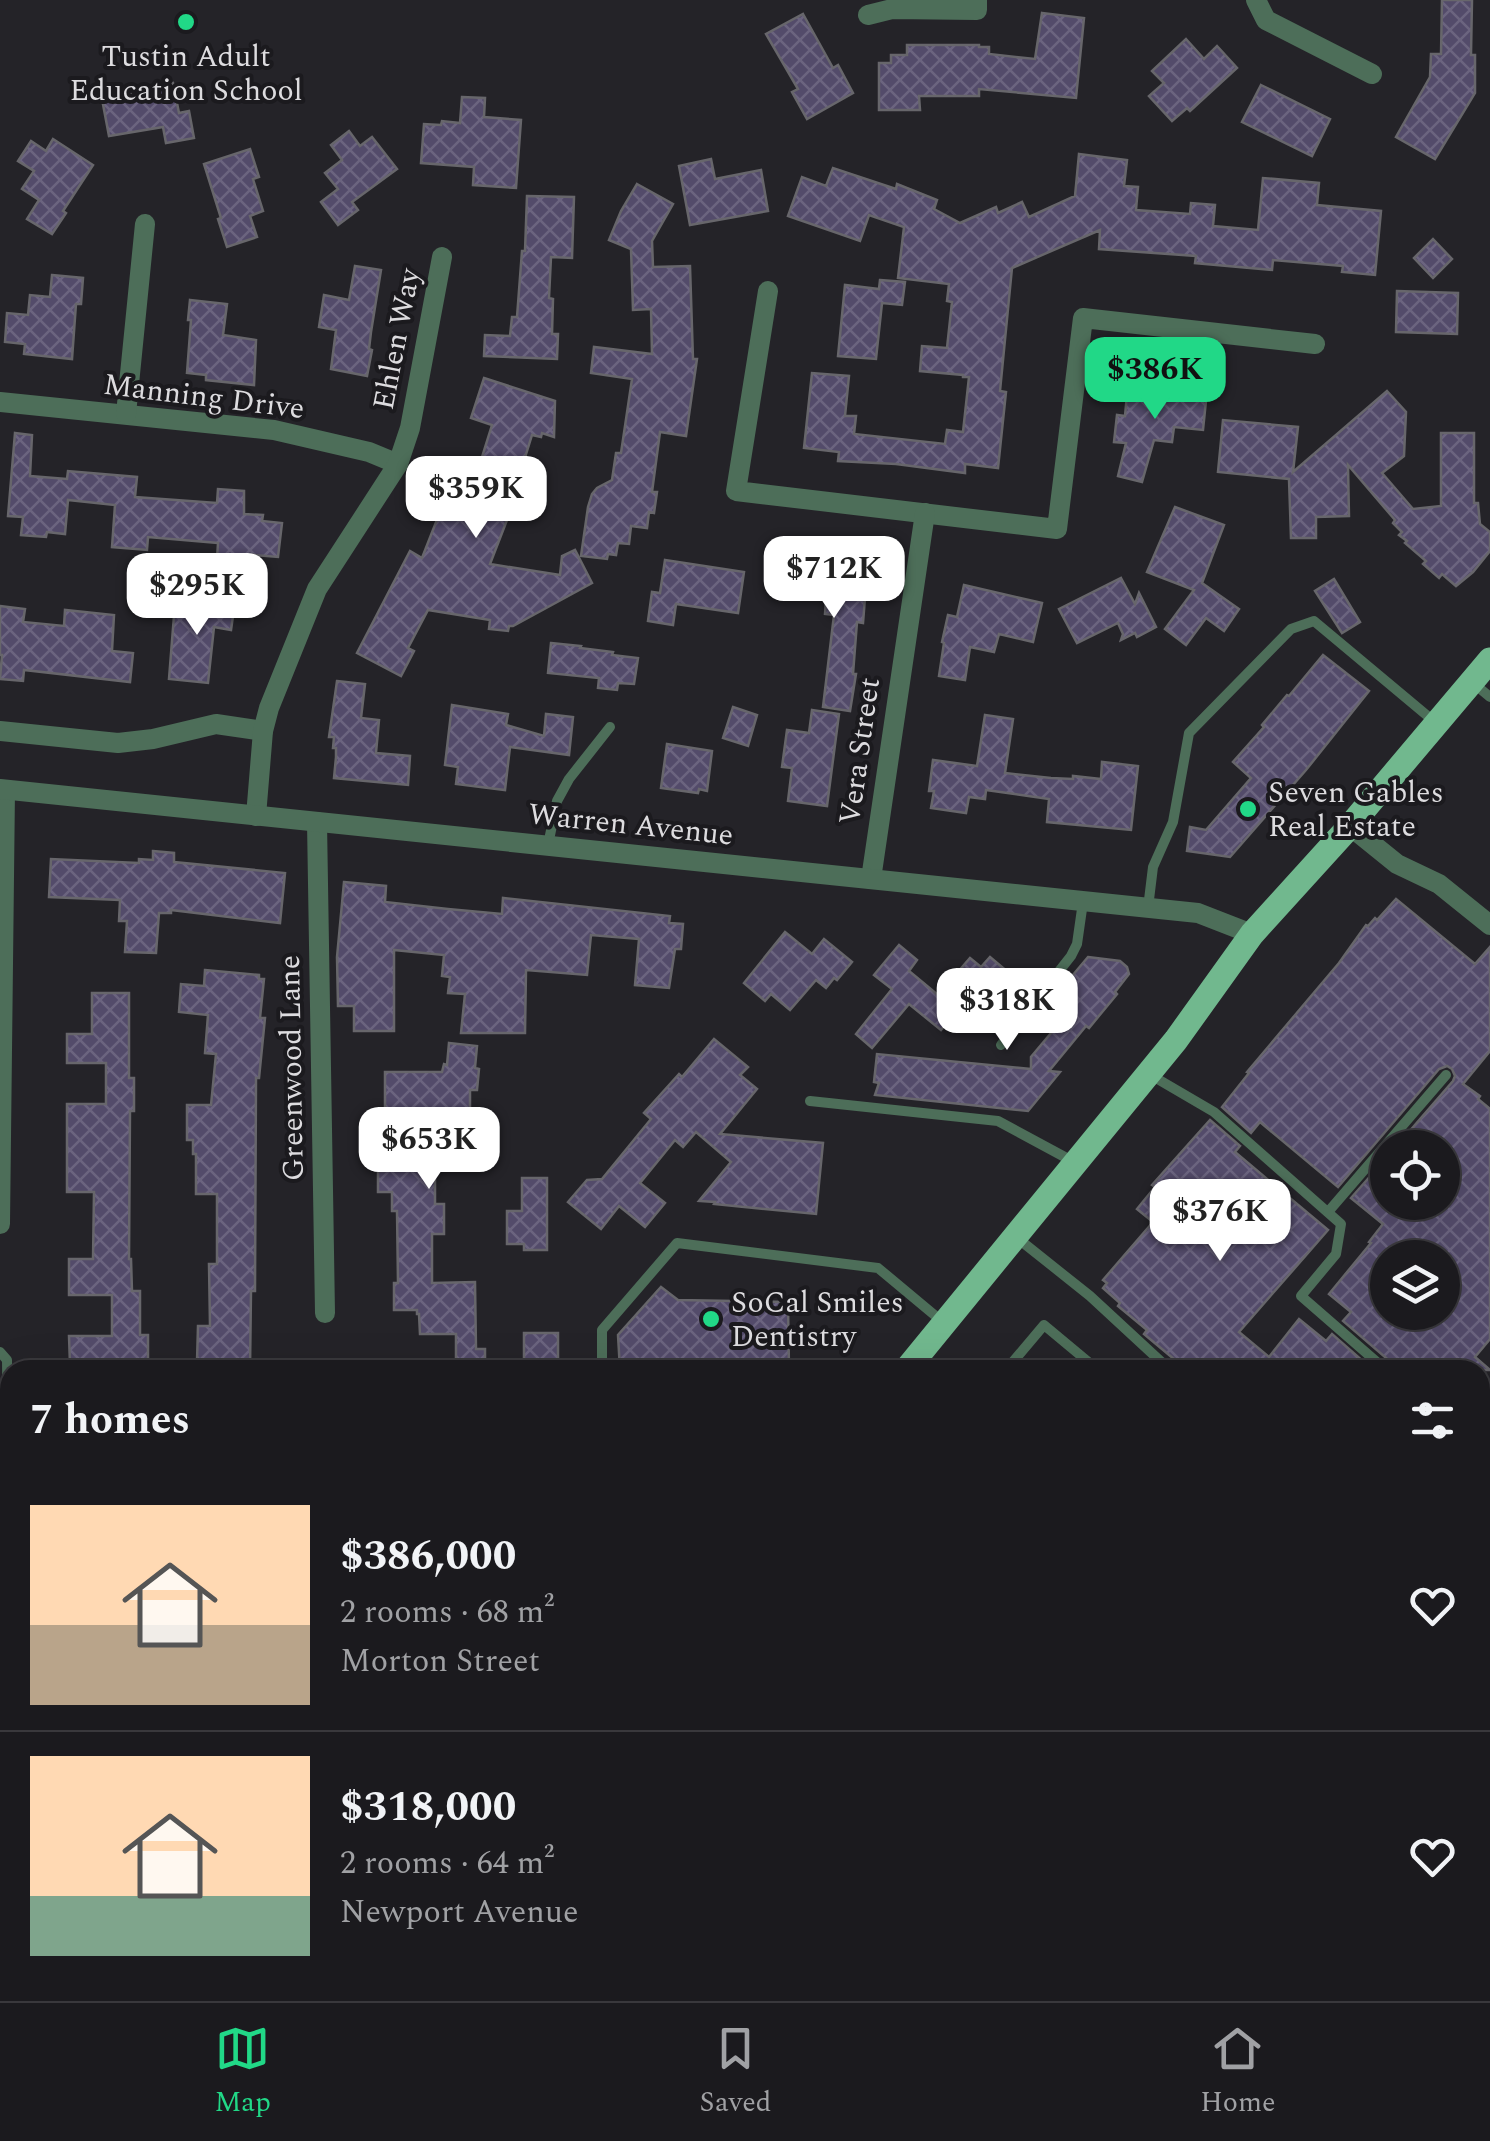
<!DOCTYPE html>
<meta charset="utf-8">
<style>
body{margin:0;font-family:Spectral,serif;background:#242327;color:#f1f3f6;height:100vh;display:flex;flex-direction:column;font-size:38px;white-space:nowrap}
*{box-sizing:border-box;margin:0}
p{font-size:32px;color:#a0a1a4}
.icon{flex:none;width:55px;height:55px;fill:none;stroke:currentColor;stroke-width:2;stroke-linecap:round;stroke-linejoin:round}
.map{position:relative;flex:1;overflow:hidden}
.drawer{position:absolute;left:0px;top:1360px;width:1490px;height:642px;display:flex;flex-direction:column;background:#1b1a1e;border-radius:30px 30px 0 0;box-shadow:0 10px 40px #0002,0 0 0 2px #39383c}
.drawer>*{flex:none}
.fabs{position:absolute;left:1370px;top:1130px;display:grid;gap:20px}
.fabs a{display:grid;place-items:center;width:90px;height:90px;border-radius:50%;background:#1b1a1e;box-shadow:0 10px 40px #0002,0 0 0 2px #39383c;font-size:50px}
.price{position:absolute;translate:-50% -85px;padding:0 22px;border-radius:20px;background:#fff;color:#222;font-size:32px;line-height:65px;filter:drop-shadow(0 2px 5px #0008)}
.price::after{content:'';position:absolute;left:50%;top:60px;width:30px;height:22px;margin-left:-15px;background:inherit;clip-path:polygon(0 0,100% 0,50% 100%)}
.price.on{background:#21d887;color:#111}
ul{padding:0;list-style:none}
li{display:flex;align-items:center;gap:30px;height:250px;padding:0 30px}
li+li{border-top:2px solid #39383c}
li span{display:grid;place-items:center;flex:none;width:280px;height:200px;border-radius:0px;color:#555}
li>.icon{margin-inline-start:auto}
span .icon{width:120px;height:120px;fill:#fffc;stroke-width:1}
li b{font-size:42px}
h2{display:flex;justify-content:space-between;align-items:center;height:120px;padding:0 30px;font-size:42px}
.menu{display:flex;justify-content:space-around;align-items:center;height:140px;border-top:2px solid #39383c;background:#1b1a1e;font-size:28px;color:#a0a1a4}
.menu a{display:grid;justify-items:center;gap:5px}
.menu .on{color:#21d887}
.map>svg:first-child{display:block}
</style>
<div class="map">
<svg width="1490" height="2001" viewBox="0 0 1490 2001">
<defs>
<pattern id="building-cross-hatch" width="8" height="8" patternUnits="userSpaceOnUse" patternTransform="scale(2.5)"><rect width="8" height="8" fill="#534b6a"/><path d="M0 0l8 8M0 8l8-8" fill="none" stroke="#6b647f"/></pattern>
</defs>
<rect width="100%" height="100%" fill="#242328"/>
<!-- building -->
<g fill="url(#building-cross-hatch)" stroke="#67666b" stroke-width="2.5" fill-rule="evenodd">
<path d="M1442,0H1472L1471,55H1475V93L1435,159L1396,137L1430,77L1431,54H1441Z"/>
<path d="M1042,13L1084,18L1076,98L979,89V96H919L920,110H879V63H891V55H907V45H979V47H989V54L1035,59Z"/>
<path d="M803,14L833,68L838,65L853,93L807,119L792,92L798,89L766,34Z"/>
<path d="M1186,39L1204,59L1217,46L1237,68L1190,111L1187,108L1172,121L1149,96L1164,83L1152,71Z"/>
<path d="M173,83L179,113L189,111L194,138L166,143L163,127L109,136L102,99L133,94L132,90Z"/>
<path d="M1261,85L1330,119L1312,156L1242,122Z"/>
<path d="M462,97L485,98L484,117L521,120L516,188L473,185L474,167L421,163L424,124L441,125L442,121L460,123Z"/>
<path d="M349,131L360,146L372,137L397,169L352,202L358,210L338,225L321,202L338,189L325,173L342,160L331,145Z"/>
<path d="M53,139L93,165L63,211L66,213L52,234L27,219L39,200L22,189L34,171L18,161L31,141L46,151Z"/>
<path d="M250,149L259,177L253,179L263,211L250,216L257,237L227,247L218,219L221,218L204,164Z"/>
<path d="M1079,154L1127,160L1124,186L1138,187L1136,210L1190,214L1191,203L1215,205L1213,226L1258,230L1263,178L1319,183L1317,205L1381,211L1375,275L1342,272L1343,266L1273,260L1272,270L1195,263L1196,256L1099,249L1100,230L1012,268L1000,391L1006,392L998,468L965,464V473L896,464L838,461L839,452L804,448L812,373L849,376L845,416H856L854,434L945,444L947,430L963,432L969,377H963V375L920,371L922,346L947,348L952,302L947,301L949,284L898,278L904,227L869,215L860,241L788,216L802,177L826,186L833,168L896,189L897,184L937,200L934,209L960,223L996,207L998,213L1022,202L1029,217L1075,196Z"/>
<path d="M711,159L715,179L761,170L768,211L690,225L679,166Z"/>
<path d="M637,184L673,204L652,241L653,267L690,266L693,359H697L686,436L660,432L652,492H657L654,513L649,512L647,528L631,526L629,544L618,543L616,555L608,554L607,559L581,556L588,507L592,494L597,488L612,480L616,453H621L632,379L591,373L594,347L652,354L651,309L633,310L631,249L609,240L621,211Z"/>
<path d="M527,196L574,197L572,258L551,257L549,298L553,299L552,334H558L557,359L484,356L485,335L510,336L512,317H517L522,251H525Z"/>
<path d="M1433,239L1452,259L1433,278L1414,258Z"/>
<path d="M355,266L381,270L371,332L369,349L372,350L367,376L331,369L336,330L319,327L324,295L349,300Z"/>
<path d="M52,275L83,278L81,304H76L72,359L24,354L25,344L5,342L7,313L28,315L30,295L50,297Z"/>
<path d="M880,280L905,282L902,305L882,303L876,359L838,356L845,285L879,289Z"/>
<path d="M1397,291L1458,293L1457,334L1396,332Z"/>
<path d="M190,300L227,304L223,335L256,340L254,385L206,380V375L187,373L191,320H188Z"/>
<path d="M484,378L555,401L554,437L542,433L541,437L532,435L510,506L512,507L490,564L560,575L562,556L575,550L592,583L513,626H509L508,631L489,629L490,620L428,610L408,648L414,651L401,676L357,653L410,551L422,558L458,466L477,473L492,425L471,418Z"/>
<path d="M1128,383L1207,391L1203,430L1174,427L1172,442L1154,440L1142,482L1118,476L1126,443L1114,442L1117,415L1125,416Z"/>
<path d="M1387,391L1406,412L1404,456L1382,473L1413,509L1441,506V433H1474V503H1478L1480,524L1490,532V551L1473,572L1456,586L1442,574L1439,578L1423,564L1426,561L1405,543L1407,541L1399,535L1402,532L1393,523L1395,520L1348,465L1349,516L1316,517V538H1291L1289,479L1218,472L1223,420L1298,427L1293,472Z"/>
<path d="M15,433L32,435L30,476L67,479L68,471L137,477L135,497L217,503L218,489L244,491V514L263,515L262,521L282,523L278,557L244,554V562L217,559L218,543L148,537L147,550L112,547L115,505L68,500L65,534L47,532L46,537L21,535L23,517L8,516Z"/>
<path d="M1175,507L1224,525L1202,583L1239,609L1224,631L1206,618L1186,645L1165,629L1194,590L1147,572Z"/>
<path d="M665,560L744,572L738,613L676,604L673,625L648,621L652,592L660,593Z"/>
<path d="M786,563L861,570L860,584L866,585L863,623L857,622L853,674H856L850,711L823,707L834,615L825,614L826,599L783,595Z"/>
<path d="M1121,578L1135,604L1139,593L1156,627L1137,637L1135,633L1121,640L1123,634L1118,623L1077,643L1059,609Z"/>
<path d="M1334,579L1360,622L1342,633L1315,591Z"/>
<path d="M964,585L1042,603L1033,642L999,634L994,652L970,647L965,680L939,676L944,643L942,642L948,615L957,617Z"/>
<path d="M205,598L235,602L231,630L214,627L208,683L169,679L175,603L204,607Z"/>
<path d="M0,606L25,609L23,622L64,626L65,610L114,615L112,651L133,653L130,682L24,670L23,681L0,679L2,655H0Z"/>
<path d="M551,643L581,646L580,648L613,652L612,655L638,658L634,684L618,683L617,690L598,688L599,678L548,673Z"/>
<path d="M1323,655L1369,691L1306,770L1230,857L1187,851L1190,827L1206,830L1251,778L1233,762L1264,727L1262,725L1287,695L1289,696Z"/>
<path d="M337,681L365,684L361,718L379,720L376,753L410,756L408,785L334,778L336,757V748H333L334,737H329Z"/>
<path d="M452,705L508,714L506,725L544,736L546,714L573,717L569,755L510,747L505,790L456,784L458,767L445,765Z"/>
<path d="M733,707L757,715L748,746L723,738Z"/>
<path d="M812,710L839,714L827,806L788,801L792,768L782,767L787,730L809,733Z"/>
<path d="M985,715L1013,719L1005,773L1051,778L1073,779V776L1101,779L1102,762L1138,766L1131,830L1047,822L1049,799L986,790L985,799L969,797L966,813L931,808L934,791H929L933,760L977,766Z"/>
<path d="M667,744L712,751L707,791L699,789L698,793L661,788Z"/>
<path d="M153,851L174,853V862L285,873L280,923L171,910V913H159L156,953L125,952L127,921H119L120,900L49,897L51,859L139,863V859L153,860Z"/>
<path d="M344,882L386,886L385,902L448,909L502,914L503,898L670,916L669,923L683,924L681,949H675L669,988L635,985L639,939L591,935L587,975L526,970L525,1033H461L465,994L448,993L450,977L442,976L444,955L394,950V1031H354V1006H338L337,957Z"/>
<path d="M1396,899L1475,964L1490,947V1051L1463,1084L1480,1096L1478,1099L1490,1109V1339L1475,1357L1490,1370H1395L1392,1363L1343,1321L1351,1312L1329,1294L1371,1243L1369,1242L1383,1224L1351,1198L1388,1156V1202H1442V1148H1395L1453,1081L1455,1076L1452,1069L1447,1066L1439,1069L1338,1187L1260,1122L1251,1133L1222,1107L1249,1073L1247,1072L1339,963L1366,925L1368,926L1375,918L1377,920ZM1388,1258H1442V1312H1388Z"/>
<path d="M785,932L812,954L824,939L852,962L837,980L834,978L826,988L816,980L790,1010L771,994L765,1001L744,983Z"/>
<path d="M899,945L917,960L909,971L938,995L970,958L981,967L990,957L1009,973L984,1003L972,993L941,1030L909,1004L872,1048L856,1034L892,989L874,975Z"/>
<path d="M1088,957L1120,961L1127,967L1129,974L1115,992L1117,994L1089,1028L1086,1026L1049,1071L1060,1072L1028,1111L875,1095L879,1083L874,1082L877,1054L1031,1069V1057L1067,1014L1051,1001Z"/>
<path d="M205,970L259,975V979H264L260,1018H265L259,1078H256L255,1291H251L250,1370H208V1362H197L198,1326H210L209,1264H217V1194H196V1154H193V1140H187V1105H211L216,1054L205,1053L208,1015L179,1012L181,984L204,986Z"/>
<path d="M92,993H129V1078H134V1111H130L129,1259H131L132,1291H140V1335H148V1370H95V1364L70,1365L69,1336H112V1295H69V1259H93L94,1192H67V1104H106V1063H67V1034H92Z"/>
<path d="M714,1039L748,1067L740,1075L757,1089L720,1134L823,1143L816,1214L714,1204L715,1202L699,1201L731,1162L696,1132L683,1147L675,1140L640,1183L665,1203L645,1227L619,1206L601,1229L568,1202L587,1180L602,1179L651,1119L644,1113L679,1074L682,1077Z"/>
<path d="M449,1043L477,1046L475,1068L479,1069L477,1090H470V1153H435V1204H444V1234H432V1283L475,1282L476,1349H485V1370H456V1334H420L419,1314H417V1310H394V1283H398L397,1211H392V1192H378V1171H385V1072H442L444,1064L447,1065Z"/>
<path d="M1210,1120L1240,1146L1235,1152L1328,1230L1239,1332L1269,1357L1299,1319L1326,1341L1332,1334L1373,1370H1187L1144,1334L1147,1330L1118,1306L1120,1303L1103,1288L1107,1283L1103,1280L1153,1222L1137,1209L1155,1187L1152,1185Z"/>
<path d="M522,1178H547V1250H524V1244H507V1211H522Z"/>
<path d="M661,1287L678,1300L788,1302L789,1370H620L618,1335Z"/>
<rect x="524" y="1333" width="34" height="27"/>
</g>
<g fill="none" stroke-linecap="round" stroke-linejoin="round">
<!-- service -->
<g stroke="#4d6e59" stroke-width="10">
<path d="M1472,682L1490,697"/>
<path d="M548,845L557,801L569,779L610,727"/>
<path d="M1148,908L1153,867L1173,822L1189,733L1291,629L1314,621L1436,723"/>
<path d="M1001,1045L1071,956L1077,944L1083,902"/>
<path d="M1149,1074L1214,1112L1341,1224L1336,1254L1301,1296L1386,1370"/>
<path d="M810,1101L998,1121L1074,1162"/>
<path d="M1328,1212L1446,1075"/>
<path d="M1016,1237L1090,1296L1170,1370"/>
<path d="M0,1352L7,1360L8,1460"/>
<path d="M602,1370V1330L677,1243L878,1268L944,1323"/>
<path d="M1006,1370L1044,1325L1098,1370"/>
<path d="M1480,1451L1490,1459"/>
<path d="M1480,1617L1490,1623"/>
<path d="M1480,1687L1490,1695"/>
<path d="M1480,1818L1490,1807"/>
<path d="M451,1992L462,2001"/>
<path d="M1077,1992L1087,2001"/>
<path d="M499,2001L506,1992"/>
<path d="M813,2001L820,1992"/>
<path d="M1324,2001L1332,1992"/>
</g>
<!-- minor -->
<g stroke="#4d6e59" stroke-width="20">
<path d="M1256,0L1266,20L1372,74"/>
<path d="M868,15L892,9L977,10V0"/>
<path d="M768,291L736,491L1057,529L1083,318L1315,344"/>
<path d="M0,402L274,430L369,452L398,464"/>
<path d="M126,414L145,224"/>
<path d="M0,731L118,743L153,739L216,724L263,731"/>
<path d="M256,816L263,731L269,708L317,589L398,464L410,428L442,257"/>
<path d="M317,822L325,1313"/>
<path d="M1350,826L1397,864L1439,884L1490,925"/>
<path d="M871,879L925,513"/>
<path d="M0,1224L5,790"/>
<path d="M697,1992L707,2001"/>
</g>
<!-- tertiary -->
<path stroke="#4d6e59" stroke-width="20" d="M0,789L1198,913L1252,934"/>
<!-- primary -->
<g stroke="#71b88e" stroke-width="25">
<path d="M906,1370L1176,1040L1252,934L1350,826L1490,660"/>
<path d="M380,2001L388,1992"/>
</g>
</g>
<!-- markers -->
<g fill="#21d887" stroke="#1b1a1e" stroke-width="4">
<circle cx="186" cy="22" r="10"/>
<circle cx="1248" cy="809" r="10"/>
<circle cx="711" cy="1319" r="10"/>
</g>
<g text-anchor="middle" stroke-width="8" stroke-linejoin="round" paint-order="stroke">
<!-- poi labels -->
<g font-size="30" fill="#dddcdf" stroke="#1b1a1e" text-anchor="start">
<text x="186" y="66" text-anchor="middle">Tustin Adult<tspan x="186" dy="34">Education School</tspan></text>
<text x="1268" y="802">Seven Gables<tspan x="1268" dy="34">Real Estate</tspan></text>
<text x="731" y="1312">SoCal Smiles<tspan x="731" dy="34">Dentistry</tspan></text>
</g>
<!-- street labels -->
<g font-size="30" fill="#dddcdf" stroke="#1b1a1e">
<text transform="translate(396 339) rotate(-79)" y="10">Ehlen Way</text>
<text transform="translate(204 396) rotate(7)" y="10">Manning Drive</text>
<text transform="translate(859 751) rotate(-82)" y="10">Vera Street</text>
<text transform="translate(631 824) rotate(6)" y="10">Warren Avenue</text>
<text transform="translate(291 1068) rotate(-91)" y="10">Greenwood Lane</text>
</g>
</g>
</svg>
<div class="fabs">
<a><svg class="icon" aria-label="locate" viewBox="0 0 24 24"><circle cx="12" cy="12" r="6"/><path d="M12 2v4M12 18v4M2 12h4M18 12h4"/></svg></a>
<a><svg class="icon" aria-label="layers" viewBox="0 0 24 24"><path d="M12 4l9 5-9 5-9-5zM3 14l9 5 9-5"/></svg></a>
</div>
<b class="price on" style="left:1155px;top:422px">$386K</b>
<b class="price" style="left:476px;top:541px">$359K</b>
<b class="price" style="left:834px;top:621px">$712K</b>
<b class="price" style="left:197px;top:638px">$295K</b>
<b class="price" style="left:1007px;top:1053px">$318K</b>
<b class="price" style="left:429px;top:1192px">$653K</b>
<b class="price" style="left:1220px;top:1264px">$376K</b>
<section class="drawer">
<h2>7 homes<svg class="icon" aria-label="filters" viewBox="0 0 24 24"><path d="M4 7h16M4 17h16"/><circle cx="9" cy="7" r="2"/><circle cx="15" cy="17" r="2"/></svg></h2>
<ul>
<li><span style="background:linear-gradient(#ffd9b3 60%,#b9a48a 0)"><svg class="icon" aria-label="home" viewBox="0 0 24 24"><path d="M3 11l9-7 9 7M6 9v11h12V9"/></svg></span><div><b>$386,000</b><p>2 rooms · 68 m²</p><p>Morton Street</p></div><svg class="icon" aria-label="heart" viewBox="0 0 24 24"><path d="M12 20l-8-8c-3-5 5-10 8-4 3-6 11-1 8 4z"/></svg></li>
<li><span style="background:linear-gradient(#ffd9b3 70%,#7fa58c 0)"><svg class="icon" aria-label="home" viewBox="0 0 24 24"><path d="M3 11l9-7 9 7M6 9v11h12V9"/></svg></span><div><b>$318,000</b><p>2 rooms · 64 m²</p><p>Newport Avenue</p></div><svg class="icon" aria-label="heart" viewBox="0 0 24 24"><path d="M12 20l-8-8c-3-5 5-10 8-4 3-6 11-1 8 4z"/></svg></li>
</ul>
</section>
</div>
<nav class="menu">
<a class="on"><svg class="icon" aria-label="map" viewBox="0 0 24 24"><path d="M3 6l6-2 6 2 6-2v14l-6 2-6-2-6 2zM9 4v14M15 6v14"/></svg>Map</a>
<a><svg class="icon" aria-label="saved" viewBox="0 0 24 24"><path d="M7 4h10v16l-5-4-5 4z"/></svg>Saved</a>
<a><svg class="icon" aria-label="home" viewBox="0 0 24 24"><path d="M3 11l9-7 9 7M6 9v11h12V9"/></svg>Home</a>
</nav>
